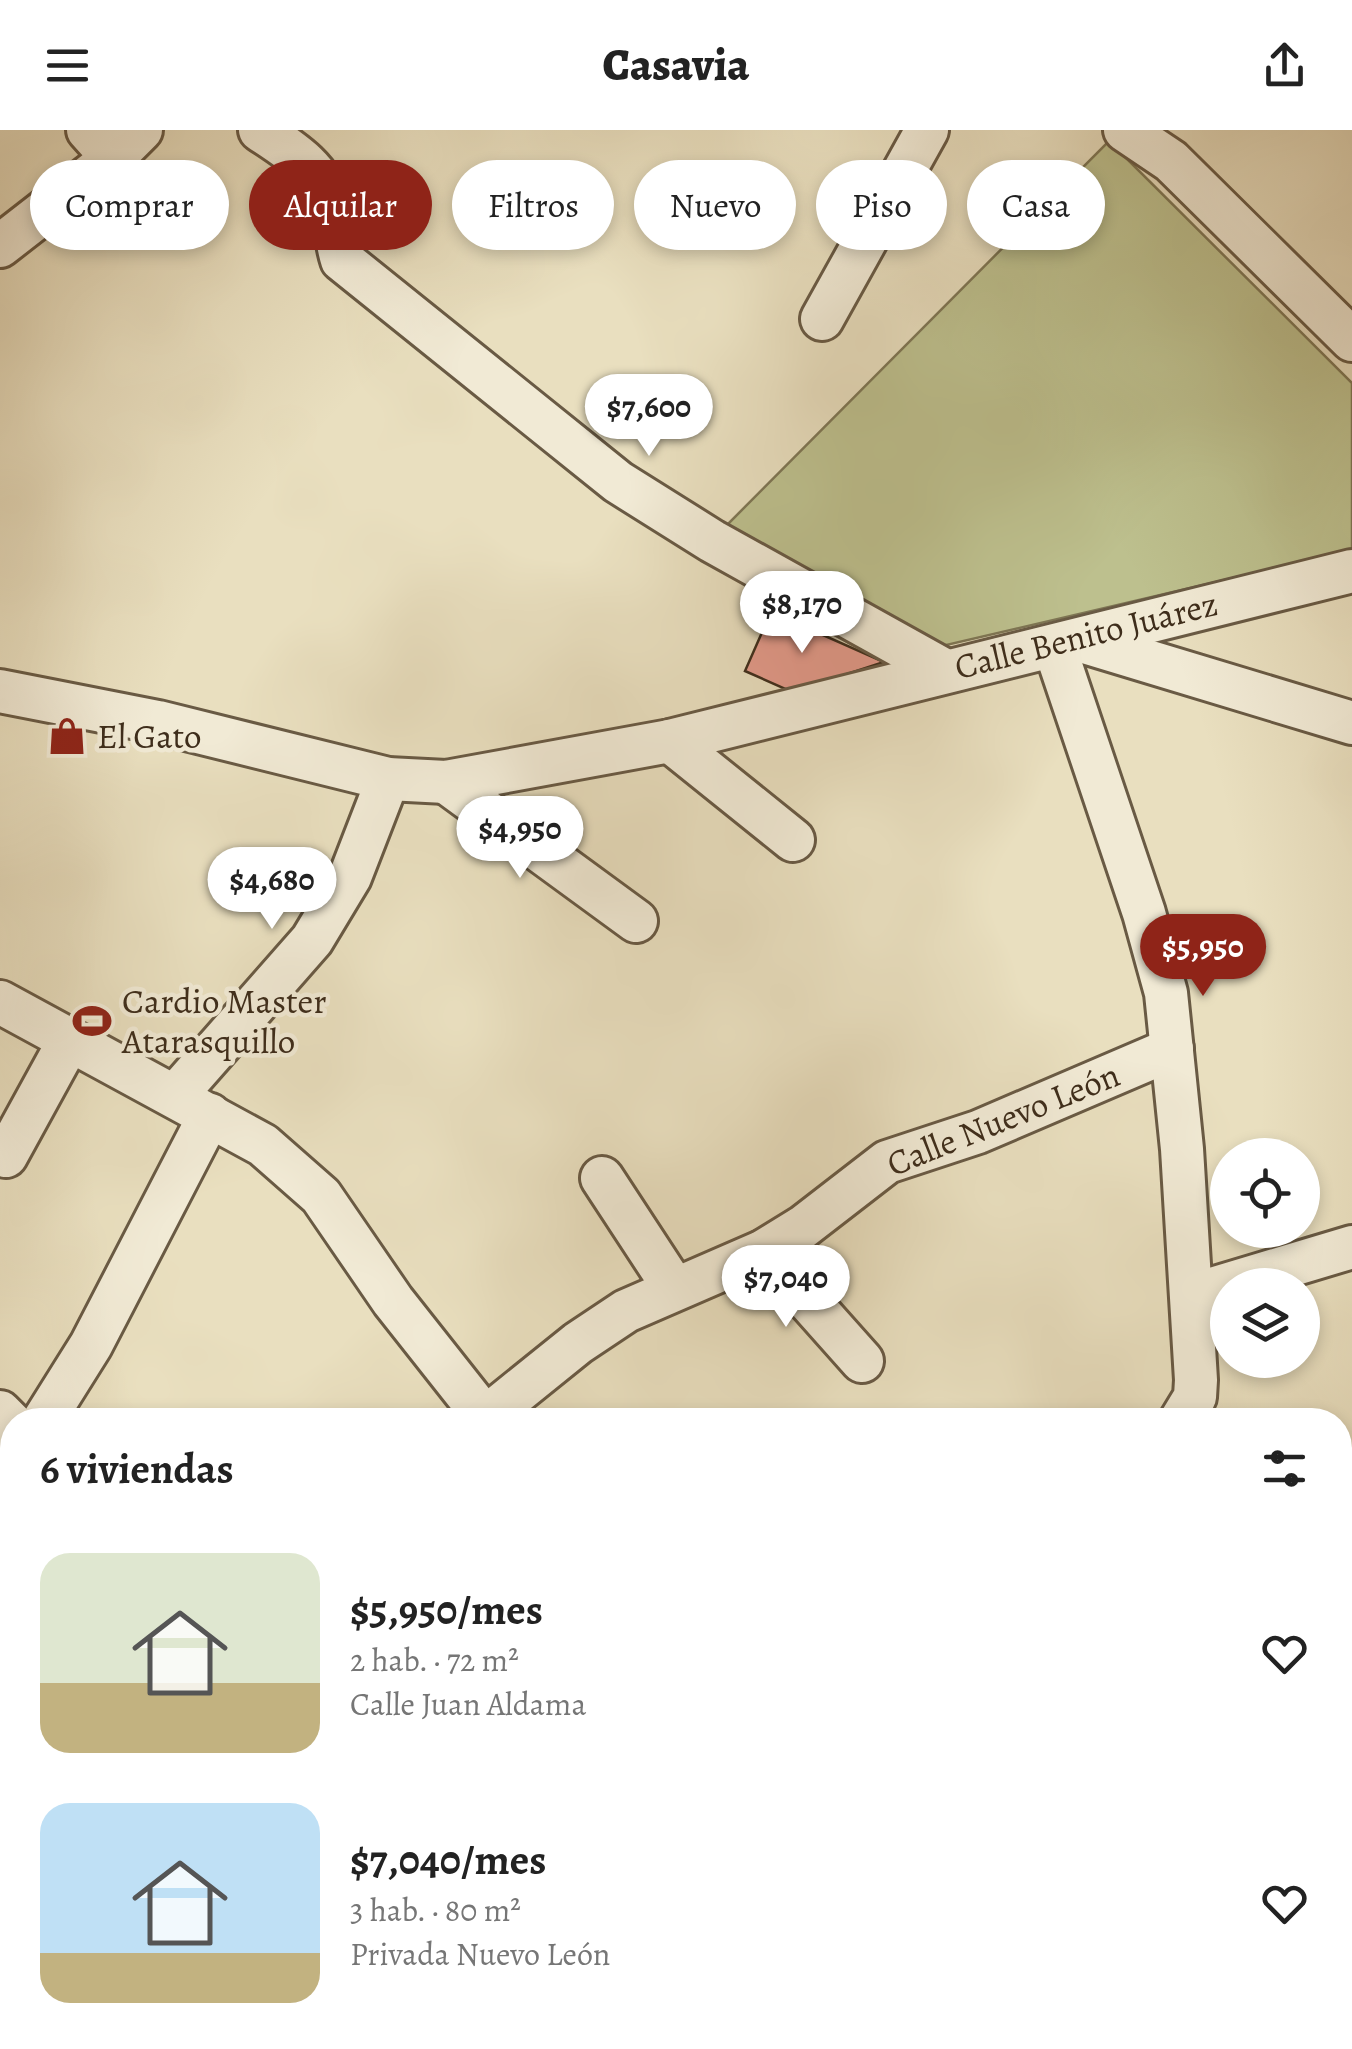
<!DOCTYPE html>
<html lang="es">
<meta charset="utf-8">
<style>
body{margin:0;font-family:Alegreya,serif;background:#f6f6f6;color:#222;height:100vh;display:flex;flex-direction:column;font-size:38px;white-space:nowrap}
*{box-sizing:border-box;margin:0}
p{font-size:32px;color:#767676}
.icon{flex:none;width:55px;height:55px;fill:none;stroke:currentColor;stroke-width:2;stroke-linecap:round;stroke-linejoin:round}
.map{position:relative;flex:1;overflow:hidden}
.details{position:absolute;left:0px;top:1278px;width:1352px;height:642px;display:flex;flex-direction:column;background:#fff;border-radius:40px 40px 0 0;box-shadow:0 5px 15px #0003}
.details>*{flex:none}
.top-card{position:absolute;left:30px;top:30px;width:1292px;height:90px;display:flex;gap:20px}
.fabs{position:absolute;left:1210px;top:1008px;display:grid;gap:20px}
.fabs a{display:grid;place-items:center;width:110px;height:110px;border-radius:50%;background:#fff;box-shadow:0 5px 15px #0003;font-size:50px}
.price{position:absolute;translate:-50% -85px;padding:0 22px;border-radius:35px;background:#fff;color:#222;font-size:32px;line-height:65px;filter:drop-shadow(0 2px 5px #0008)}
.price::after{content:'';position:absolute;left:50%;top:60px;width:30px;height:22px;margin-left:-15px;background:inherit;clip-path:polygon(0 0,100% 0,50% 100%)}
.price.current{background:#8f2418;color:#fff}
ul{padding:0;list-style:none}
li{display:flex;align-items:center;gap:30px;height:250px;padding:0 40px}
li span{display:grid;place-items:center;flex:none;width:280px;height:200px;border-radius:30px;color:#555}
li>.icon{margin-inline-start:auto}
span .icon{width:120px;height:120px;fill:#fffc;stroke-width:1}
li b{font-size:42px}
h2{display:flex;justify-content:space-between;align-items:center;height:120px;padding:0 40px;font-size:42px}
.tag{padding:0 35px;border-radius:45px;background:#fff;box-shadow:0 5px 15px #0003;font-size:35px;line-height:90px}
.tag.current{background:#8f2418;color:#fff}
header{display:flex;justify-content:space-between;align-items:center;height:130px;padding:0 40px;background:#fff;font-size:45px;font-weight:800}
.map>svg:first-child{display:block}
</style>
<header><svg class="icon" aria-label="menu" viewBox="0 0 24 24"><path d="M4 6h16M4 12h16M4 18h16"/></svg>Casavia<svg class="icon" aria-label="share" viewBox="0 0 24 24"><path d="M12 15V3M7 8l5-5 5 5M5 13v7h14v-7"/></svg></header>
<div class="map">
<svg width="1352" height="1919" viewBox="0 0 1352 1919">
<rect width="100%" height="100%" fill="#e9dfbf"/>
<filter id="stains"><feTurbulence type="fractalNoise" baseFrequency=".002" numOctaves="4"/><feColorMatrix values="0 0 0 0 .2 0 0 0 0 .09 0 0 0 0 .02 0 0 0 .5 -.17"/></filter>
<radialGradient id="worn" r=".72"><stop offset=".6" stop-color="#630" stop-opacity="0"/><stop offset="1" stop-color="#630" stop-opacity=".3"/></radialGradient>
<!-- green -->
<path fill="#bdc08e" stroke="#7e7654" stroke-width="2.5" d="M1109,11L1352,253V420L925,520L719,403Z"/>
<!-- building -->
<path fill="#e49a8b" stroke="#3e2d1b" stroke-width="2.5" d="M771,482L884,532L792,562L745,541Z"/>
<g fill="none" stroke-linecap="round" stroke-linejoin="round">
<!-- minor casing -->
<g stroke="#695a44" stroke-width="48">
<g id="minor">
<path d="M88,0L113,28"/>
<path d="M260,0C290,20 321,38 331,75C336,93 336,112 342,130L618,352L712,411L944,540"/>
<path d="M1125,0L1171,31L1352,210"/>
<path d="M0,116L113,28L141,0"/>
<path d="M822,189L927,0"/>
<path d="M1081,511L1352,593"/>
<path d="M1055,518L1144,783L1166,863L1182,1019L1196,1250L1195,1267L1181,1290"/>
<path d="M0,561L158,592L388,649L446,652L670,611L1352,441"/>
<path d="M670,611L793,710"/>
<path d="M446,652L636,791"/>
<path d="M0,872L263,1015L321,1066L393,1171L487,1290"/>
<path d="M175,966L312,810L350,747L388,649"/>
<path d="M6,1026L69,911"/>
<path d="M602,1048L674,1158"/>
<path d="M764,1121L862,1231"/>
<path d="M1192,1165L1352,1117"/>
<path d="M0,1282L12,1294"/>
<path d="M485,1288L578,1213L626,1181L764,1121L803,1097L887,1032L978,1002L1172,919"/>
<path d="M44,1290L91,1215L210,985"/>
<path d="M0,1339L12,1327"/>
<path d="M1340,1624L1352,1620"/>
<path d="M1340,1794L1352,1788"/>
<path d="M1109,1908L1112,1919"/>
<path d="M976,1919L1020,1908"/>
</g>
</g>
<!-- minor -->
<use href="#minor" stroke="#f1ead5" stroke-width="42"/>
</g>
<!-- icons -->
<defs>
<g id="shop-bare" transform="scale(3)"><path d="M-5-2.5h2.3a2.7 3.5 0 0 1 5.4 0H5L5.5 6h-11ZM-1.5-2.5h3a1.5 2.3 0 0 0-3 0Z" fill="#8f2418" stroke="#f1ead5" stroke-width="2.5" paint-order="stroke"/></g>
<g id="stadium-bare" transform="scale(3)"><path d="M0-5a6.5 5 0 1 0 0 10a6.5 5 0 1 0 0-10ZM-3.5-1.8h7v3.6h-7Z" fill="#8f2418" stroke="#f1ead5" stroke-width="2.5" paint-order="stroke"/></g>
</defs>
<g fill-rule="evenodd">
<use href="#shop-bare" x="67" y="606"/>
<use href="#stadium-bare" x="92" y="891"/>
</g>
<g text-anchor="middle" stroke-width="9" stroke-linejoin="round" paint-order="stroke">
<!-- street labels -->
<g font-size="35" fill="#3e2d1b" stroke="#f1ead5">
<text transform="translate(1086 505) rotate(-14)" y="12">Calle Benito Juárez</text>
<text transform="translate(1003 989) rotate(-22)" y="12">Calle Nuevo León</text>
</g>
<!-- poi labels -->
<g font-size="35" fill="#3e2d1b" stroke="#f1ead5" text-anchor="start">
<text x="97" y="618">El Gato</text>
<text x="122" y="883">Cardio Master<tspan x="122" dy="40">Atarasquillo</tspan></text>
</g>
</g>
<rect width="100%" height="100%" filter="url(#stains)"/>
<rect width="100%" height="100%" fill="url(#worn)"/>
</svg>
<div class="fabs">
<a><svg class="icon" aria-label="locate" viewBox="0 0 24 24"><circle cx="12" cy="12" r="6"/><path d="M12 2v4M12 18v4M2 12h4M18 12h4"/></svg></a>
<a><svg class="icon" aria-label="layers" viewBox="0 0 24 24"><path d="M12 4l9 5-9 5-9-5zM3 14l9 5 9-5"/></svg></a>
</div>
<b class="price" style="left:649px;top:329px">$7,600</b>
<b class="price" style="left:802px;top:526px">$8,170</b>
<b class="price" style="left:520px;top:751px">$4,950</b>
<b class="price" style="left:272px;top:802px">$4,680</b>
<b class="price current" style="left:1203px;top:869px">$5,950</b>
<b class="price" style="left:786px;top:1200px">$7,040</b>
<div class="top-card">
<a class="tag">Comprar</a>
<a class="tag current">Alquilar</a>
<a class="tag">Filtros</a>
<a class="tag">Nuevo</a>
<a class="tag">Piso</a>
<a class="tag">Casa</a>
</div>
<section class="details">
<h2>6 viviendas<svg class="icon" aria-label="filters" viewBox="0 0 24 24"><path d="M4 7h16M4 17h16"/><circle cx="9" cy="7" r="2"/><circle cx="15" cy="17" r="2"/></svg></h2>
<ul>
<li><span style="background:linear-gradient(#dfe7d0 65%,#c2b280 0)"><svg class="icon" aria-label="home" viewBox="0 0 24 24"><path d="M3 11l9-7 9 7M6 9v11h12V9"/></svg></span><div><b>$5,950/mes</b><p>2 hab. · 72 m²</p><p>Calle Juan Aldama</p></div><svg class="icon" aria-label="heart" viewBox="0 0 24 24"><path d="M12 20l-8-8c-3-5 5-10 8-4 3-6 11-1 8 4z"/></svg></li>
<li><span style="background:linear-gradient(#bfe0f5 75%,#c2b280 0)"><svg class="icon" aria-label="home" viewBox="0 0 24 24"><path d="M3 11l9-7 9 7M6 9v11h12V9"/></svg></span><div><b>$7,040/mes</b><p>3 hab. · 80 m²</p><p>Privada Nuevo León</p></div><svg class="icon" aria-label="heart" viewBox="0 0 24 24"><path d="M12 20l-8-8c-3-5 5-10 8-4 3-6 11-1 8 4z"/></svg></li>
</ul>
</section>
</div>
